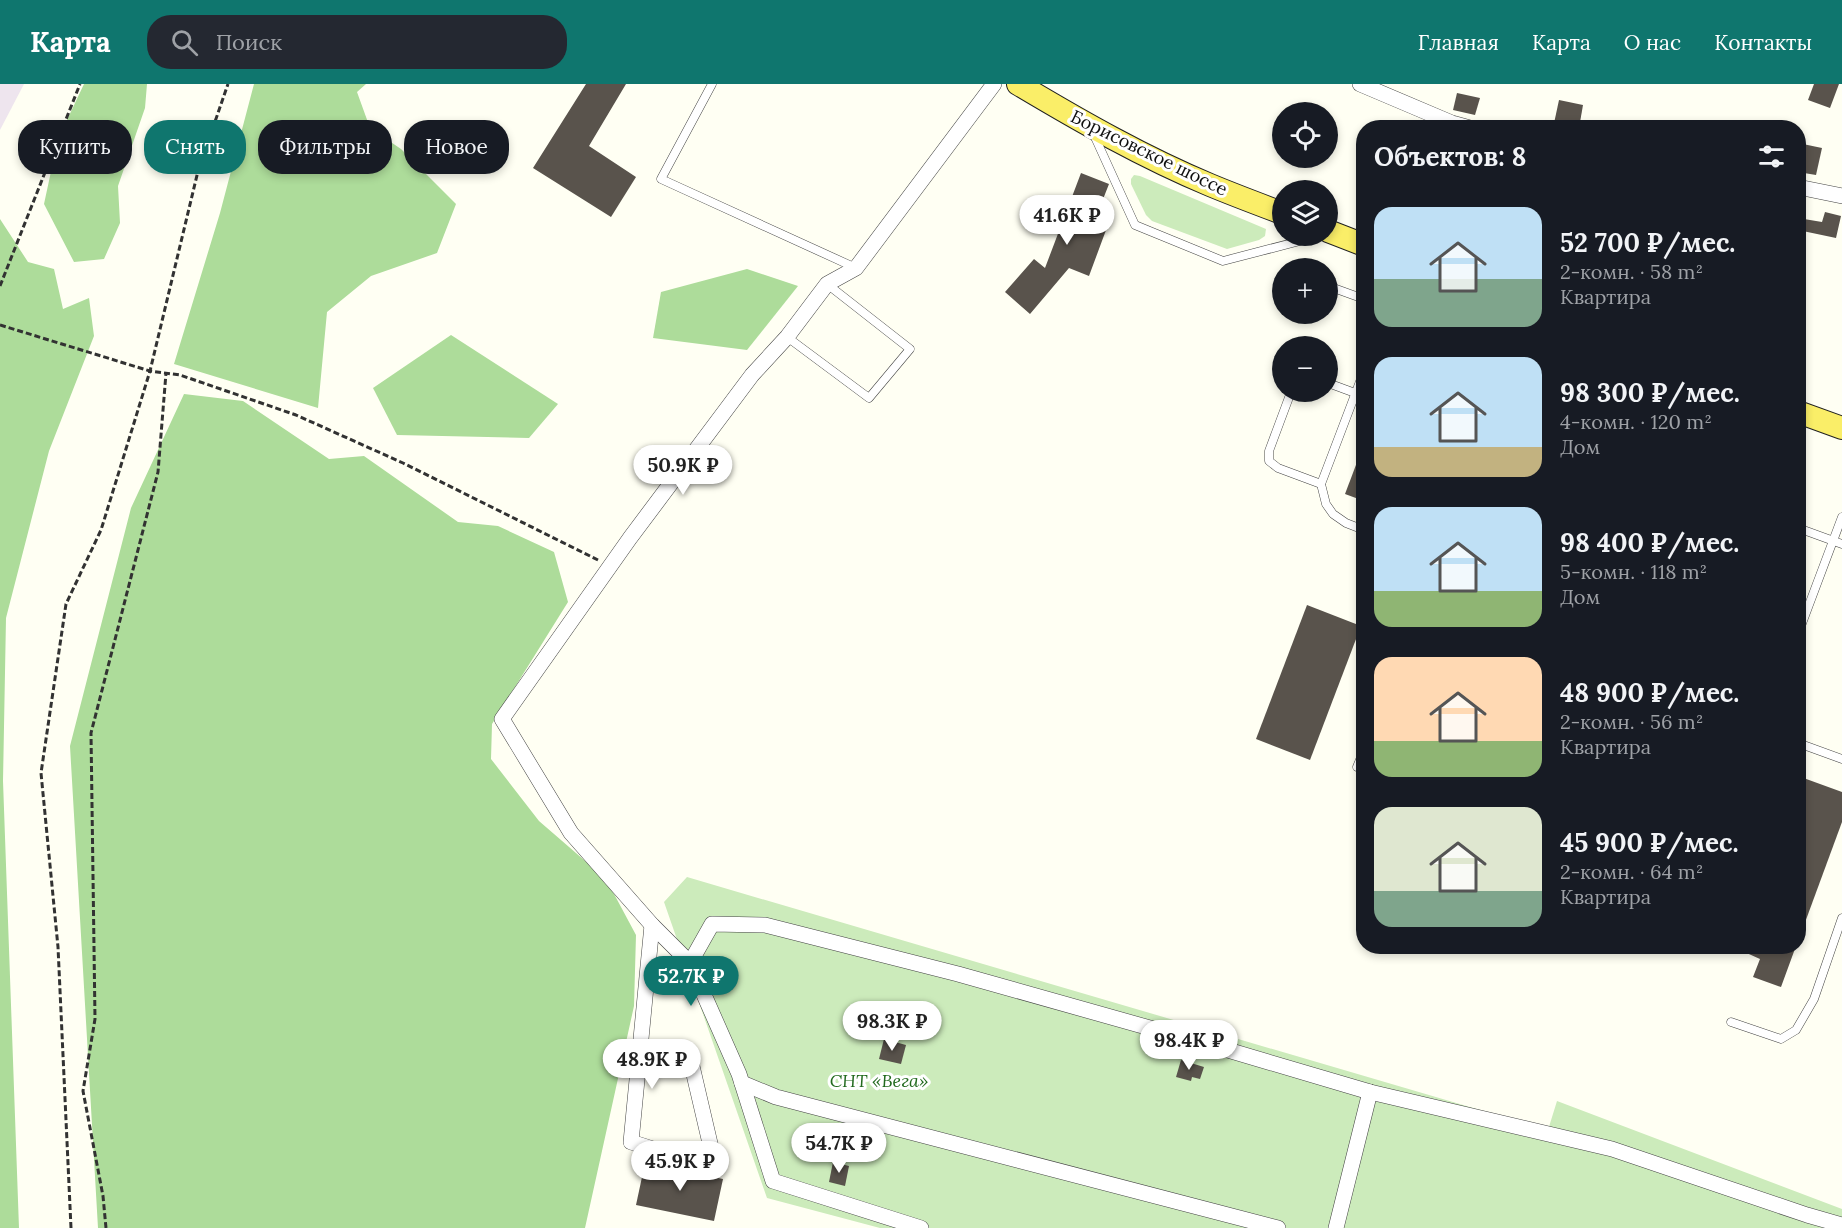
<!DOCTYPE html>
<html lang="ru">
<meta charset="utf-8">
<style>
body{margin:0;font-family:Lora,serif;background:#242831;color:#f1f3f6;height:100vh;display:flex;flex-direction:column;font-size:22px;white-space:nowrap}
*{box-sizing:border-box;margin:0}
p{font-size:20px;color:#9ea1a6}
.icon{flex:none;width:33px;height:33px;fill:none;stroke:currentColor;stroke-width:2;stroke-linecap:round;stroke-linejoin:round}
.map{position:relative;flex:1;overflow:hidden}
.drawer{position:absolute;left:1356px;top:36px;width:450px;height:834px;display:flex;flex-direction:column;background:#171b24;border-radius:24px;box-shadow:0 3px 9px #0003}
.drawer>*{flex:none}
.banner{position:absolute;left:18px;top:36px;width:570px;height:54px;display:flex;gap:12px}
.fabs{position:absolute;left:1272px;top:18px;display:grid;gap:12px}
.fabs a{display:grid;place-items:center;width:66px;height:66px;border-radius:50%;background:#171b24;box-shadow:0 3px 9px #0003;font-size:30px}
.price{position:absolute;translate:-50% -51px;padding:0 14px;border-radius:21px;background:#fff;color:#222;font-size:20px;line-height:39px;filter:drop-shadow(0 2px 3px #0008)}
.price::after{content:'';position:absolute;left:50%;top:36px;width:18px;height:14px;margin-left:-9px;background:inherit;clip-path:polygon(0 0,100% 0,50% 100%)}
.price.active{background:#0f766e;color:#fff}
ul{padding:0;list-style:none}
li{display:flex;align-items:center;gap:18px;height:150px;padding:0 18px}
li span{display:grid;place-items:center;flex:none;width:168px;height:120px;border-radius:18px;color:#555}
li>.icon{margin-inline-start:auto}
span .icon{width:72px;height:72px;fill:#fffc;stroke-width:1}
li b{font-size:26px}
h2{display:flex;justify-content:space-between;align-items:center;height:72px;padding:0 18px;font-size:26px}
.pill{padding:0 21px;border-radius:24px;background:#171b24;box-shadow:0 3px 9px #0003;font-size:21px;line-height:54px}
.pill.active{background:#0f766e;color:#fff}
header{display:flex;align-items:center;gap:36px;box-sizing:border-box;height:84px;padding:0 30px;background:#0f766e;color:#fff}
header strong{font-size:28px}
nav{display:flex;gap:33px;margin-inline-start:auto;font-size:21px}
.search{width:420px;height:54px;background:#242831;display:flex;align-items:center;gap:15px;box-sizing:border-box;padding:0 21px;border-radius:24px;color:#9ea1a6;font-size:22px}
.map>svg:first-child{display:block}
</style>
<header>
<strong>Карта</strong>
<div class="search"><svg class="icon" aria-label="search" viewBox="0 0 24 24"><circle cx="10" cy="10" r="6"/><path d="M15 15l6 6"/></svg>Поиск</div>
<nav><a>Главная</a><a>Карта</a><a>О нас</a><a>Контакты</a></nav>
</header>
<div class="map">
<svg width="1842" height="1144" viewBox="0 0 1842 1144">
<rect width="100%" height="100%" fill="#fffff3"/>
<!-- industrial -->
<path fill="#eee5ee" d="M0,0H24L0,46Z"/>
<!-- green -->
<g fill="#ccebbb">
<path d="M1134,91L1140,92L1266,145L1265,152L1259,156L1227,165L1152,137L1146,131L1131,100V95Z"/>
<path d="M687,793L1548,1046L1557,1017L1842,1125V1144H880L767,1114L664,818Z"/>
</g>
<!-- forest -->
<g fill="#addc9a">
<path d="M84,0H147L145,24L118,102L120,139L104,175L74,178L44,120L58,55Z"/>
<path d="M254,0H366L357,8L370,44L401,65L456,120L437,169L371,192L327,228L318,324L174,280L220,129Z"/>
<path d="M0,135L28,178L54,185L63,225L89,214L94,252L49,367L6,534L3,697L19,1144H0Z"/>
<path d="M747,185L798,202L747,266L653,254L661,208Z"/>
<path d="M451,251L558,320L529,354L397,351L373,304Z"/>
<path d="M184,310L243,317L329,375L364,372L458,438L498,442L554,468L568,518L492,640L491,675L539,737L606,795L636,851L634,922L585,1144H98L70,662L131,424Z"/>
</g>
<!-- building -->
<g fill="#59534c">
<path d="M586,0H626L589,62L636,93L611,133L533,84Z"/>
<path d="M1814,0H1839L1830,24L1808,16Z"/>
<path d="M1457,9L1480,14L1475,31L1453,26Z"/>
<path d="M1559,16L1583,21L1579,44H1553Z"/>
<path d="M1798,59L1822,64L1816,91L1798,88Z"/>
<path d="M1081,89L1109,100L1096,133L1109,138L1089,192L1069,184L1030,230L1005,208L1034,175L1045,184Z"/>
<path d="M1825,128L1841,132L1836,154L1798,146V134L1822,138Z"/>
<path d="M1362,365H1364V417L1345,410Z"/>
<path d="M1307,521L1361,542L1310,676L1256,655Z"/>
<path d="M1798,692L1842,708V738L1800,852Z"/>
<path d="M1731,862H1796L1781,903L1753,893L1760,875Z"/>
<path d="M884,955L906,961L901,980L879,975Z"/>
<path d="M1181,976L1204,983L1200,995L1192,993L1191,997L1176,993Z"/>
<path d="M833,1078L849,1082L845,1102L829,1098Z"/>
<path d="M645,1079L723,1095L714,1137L636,1121Z"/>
</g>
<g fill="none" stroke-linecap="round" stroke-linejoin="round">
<!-- service casing -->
<g stroke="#434343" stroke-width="9">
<g id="service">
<path d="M712,0L661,95L856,184"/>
<path d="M1094,51L1135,141L1223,177L1319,152"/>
<path d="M1328,202L1364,215"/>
<path d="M787,253L869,314L910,265L827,200"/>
<path d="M1364,287L1321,400L1326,420L1333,430L1346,439L1364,446"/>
<path d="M1328,299L1355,309"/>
<path d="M1291,308L1269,367V377L1278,384L1321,400"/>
<path d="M1798,444L1842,460"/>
<path d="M1798,550L1842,433"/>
<path d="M1798,659L1842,675"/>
<path d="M1357,683L1364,666"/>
<path d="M1519,862H1521"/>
<path d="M1731,938L1781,955L1796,946L1814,915L1842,834"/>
</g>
</g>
<!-- minor casing -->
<g stroke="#434343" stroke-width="16">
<g id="minor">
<path d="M1360,0L1452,39L1470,44"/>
<path d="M1798,103L1842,112"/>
<path d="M652,841L631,1058L716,1085L692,982"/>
<path d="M690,879L712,840L765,841L958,890L1221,964L1370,1008L1612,1065L1807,1131L1842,1141"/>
<path d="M742,999L776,1013L1278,1144"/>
<path d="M921,1144L773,1097L739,990L690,879L652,841L571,749L502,635L630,454L752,291L787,253L827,200L856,184L994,0"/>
<path d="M1336,1144L1370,1008"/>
</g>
</g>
<!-- primary casing -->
<g stroke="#212121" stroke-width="24">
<g id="primary">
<path d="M1018,0C1080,37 1143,73 1210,101C1234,111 1258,120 1282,129"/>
<path d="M1328,147L1364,161"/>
<path d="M1798,328L1842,344"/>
</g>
</g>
<!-- path -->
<g stroke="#323232" stroke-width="3" stroke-dasharray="6 3" stroke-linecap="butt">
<path d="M0,202L80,0"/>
<path d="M0,241L150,287L180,291L296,331L403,379L598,476"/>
<path d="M71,1144L58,863L41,689L66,520L101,446L150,287L198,87L228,0"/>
<path d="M106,1144L103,1112L83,1007L95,935L91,649L158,388L166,289"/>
</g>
<!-- service -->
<use href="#service" stroke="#fff" stroke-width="8"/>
<!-- minor -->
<use href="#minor" stroke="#fff" stroke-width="15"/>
<!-- primary -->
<use href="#primary" stroke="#faee68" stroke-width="22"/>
</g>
<g text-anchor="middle" stroke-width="6" stroke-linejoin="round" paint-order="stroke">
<!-- street labels -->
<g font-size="18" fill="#101010" stroke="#fff">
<text transform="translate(1149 69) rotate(26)" y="6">Борисовское шоссе</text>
</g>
<!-- park labels -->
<g font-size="18" font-style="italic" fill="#226a1e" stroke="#fff">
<text x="879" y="1003">СНТ «Вега»</text>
</g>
</g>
</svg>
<div class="fabs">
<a><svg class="icon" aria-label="locate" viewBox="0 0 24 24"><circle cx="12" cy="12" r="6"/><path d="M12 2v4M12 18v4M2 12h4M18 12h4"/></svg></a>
<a><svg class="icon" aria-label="layers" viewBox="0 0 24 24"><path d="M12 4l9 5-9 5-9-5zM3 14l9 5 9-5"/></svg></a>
<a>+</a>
<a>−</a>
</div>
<b class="price" style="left:1067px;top:162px">41.6K ₽</b>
<b class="price" style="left:683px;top:412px">50.9K ₽</b>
<b class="price active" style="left:691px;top:923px">52.7K ₽</b>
<b class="price" style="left:892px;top:968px">98.3K ₽</b>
<b class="price" style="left:1189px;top:987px">98.4K ₽</b>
<b class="price" style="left:652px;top:1006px">48.9K ₽</b>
<b class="price" style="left:839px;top:1090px">54.7K ₽</b>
<b class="price" style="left:680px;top:1108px">45.9K ₽</b>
<div class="banner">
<a class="pill">Купить</a>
<a class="pill active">Снять</a>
<a class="pill">Фильтры</a>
<a class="pill">Новое</a>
</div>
<section class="drawer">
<h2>Объектов: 8<svg class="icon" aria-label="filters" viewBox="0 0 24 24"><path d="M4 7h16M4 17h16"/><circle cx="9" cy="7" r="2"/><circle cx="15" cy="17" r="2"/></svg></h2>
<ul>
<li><span style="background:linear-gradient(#bfe0f5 60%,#7fa58c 0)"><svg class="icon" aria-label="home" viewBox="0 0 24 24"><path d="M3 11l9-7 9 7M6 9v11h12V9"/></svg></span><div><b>52 700 ₽/мес.</b><p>2-комн. · 58 m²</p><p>Квартира</p></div></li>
<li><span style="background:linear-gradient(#bfe0f5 75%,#c2b280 0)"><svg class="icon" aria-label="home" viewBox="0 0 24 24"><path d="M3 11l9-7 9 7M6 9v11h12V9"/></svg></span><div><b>98 300 ₽/мес.</b><p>4-комн. · 120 m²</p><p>Дом</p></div></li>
<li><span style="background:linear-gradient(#bfe0f5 70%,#8fb573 0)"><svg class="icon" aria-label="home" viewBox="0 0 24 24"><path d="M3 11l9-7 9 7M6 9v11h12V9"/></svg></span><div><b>98 400 ₽/мес.</b><p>5-комн. · 118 m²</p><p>Дом</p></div></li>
<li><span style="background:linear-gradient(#ffd9b3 70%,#8fb573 0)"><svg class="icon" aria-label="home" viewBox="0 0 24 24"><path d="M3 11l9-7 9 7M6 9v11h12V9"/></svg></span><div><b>48 900 ₽/мес.</b><p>2-комн. · 56 m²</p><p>Квартира</p></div></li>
<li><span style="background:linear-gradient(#dfe7d0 70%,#7fa58c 0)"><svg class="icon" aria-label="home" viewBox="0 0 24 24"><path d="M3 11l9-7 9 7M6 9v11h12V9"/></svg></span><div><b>45 900 ₽/мес.</b><p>2-комн. · 64 m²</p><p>Квартира</p></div></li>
</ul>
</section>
</div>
